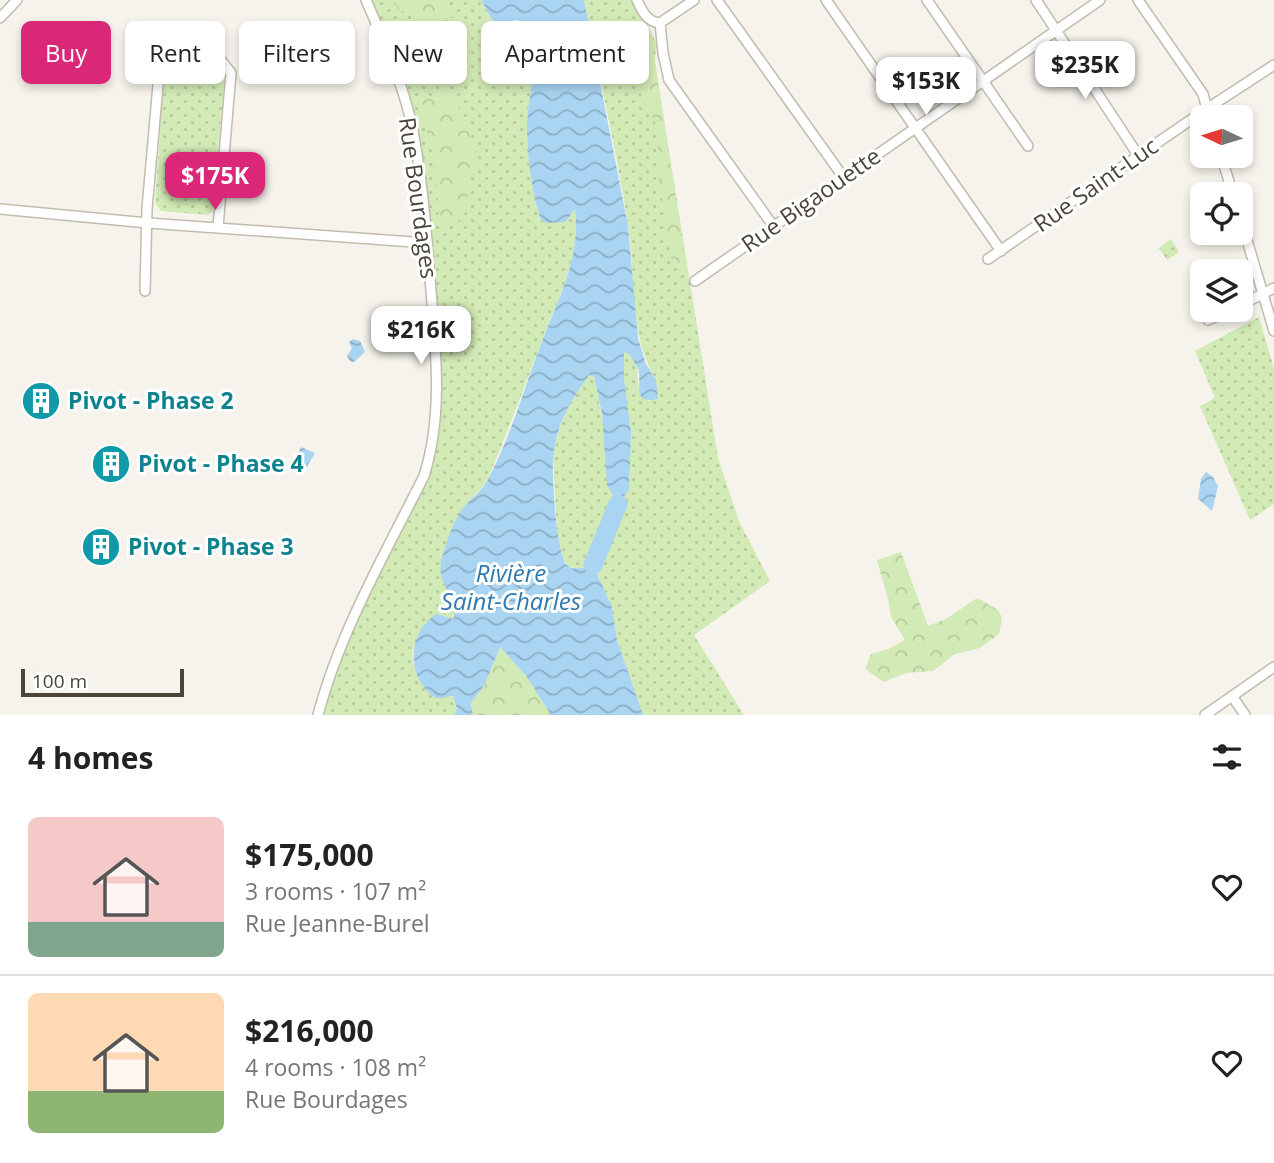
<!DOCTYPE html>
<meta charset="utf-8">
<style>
body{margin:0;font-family:"Open Sans",sans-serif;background:#f6f6f6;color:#222;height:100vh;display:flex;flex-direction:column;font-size:26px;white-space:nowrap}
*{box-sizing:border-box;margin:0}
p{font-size:23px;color:#767676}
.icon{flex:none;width:38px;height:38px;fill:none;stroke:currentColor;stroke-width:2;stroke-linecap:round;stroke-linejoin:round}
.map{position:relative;height:715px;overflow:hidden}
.details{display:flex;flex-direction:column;background:#fff;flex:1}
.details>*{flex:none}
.banner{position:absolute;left:21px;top:21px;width:700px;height:63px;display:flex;gap:14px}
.needle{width:46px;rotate:274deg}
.tools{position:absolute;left:1190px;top:105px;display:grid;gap:14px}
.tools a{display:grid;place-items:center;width:63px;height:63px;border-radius:10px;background:#fff;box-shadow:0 4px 10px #0003;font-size:35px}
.scale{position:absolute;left:21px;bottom:18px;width:163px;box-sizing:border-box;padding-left:7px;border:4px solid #4b4439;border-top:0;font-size:19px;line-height:24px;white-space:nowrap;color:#4b4439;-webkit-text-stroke:5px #fff;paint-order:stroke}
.price{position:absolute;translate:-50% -60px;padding:0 16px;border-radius:14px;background:#fff;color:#222;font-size:23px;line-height:46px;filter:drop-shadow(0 2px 4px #0008)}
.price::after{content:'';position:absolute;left:50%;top:42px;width:21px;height:16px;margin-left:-10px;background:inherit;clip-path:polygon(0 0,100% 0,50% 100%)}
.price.active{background:#db2777;color:#fff}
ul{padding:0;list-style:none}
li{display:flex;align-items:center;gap:21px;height:175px;padding:0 28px}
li+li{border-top:2px solid #e0e0e0}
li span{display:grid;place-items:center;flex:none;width:196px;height:140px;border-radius:10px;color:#555}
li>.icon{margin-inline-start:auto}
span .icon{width:84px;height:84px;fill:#fffc;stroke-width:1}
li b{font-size:30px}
h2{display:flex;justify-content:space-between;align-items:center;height:84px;padding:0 28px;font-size:30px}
.tag{padding:0 24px;border-radius:10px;background:#fff;box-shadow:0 4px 10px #0003;font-size:24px;line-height:63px}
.tag.active{background:#db2777;color:#fff}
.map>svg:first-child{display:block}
</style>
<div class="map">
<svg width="1274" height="715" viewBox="0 0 1274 715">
<defs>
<pattern id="green-dots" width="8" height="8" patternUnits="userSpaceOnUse" patternTransform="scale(1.75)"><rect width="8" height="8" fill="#d2eab5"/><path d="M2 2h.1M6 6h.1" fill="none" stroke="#b6ca9c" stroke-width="1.8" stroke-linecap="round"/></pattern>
<pattern id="forest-crowns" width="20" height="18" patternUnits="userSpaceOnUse" patternTransform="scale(1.75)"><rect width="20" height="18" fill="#d2eab5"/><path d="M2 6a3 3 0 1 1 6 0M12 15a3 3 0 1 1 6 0" fill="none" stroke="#b6ca9c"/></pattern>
<pattern id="water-waves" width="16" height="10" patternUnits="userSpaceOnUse" patternTransform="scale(1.75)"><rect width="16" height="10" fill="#a9d4f2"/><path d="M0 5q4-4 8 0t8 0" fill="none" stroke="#8caec5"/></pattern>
</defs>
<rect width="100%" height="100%" fill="#f6f3ec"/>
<!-- green -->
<g fill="url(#green-dots)">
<path d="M366,0H481L493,21L505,27L510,22L521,21C546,52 527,92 527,127C527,155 532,194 541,220L575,208C580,260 559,295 542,341C524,387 508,432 489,476L485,484L470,500L451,598L454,613L452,619L447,618C415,640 401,646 423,686L453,696L457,709L454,715H318L325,689L431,455L436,355L413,130Z"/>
<path d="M584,0H636L656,43L655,62L659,88L718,458L739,521L770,581L694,635L744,715H643L617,640L612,607L593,565L576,569L567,565L558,547L553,458L558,433L568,406L589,374L594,376C603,418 608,461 618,503L629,490L631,432L624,378V351C648,361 628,391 649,401L656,380C628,333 636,277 628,225C616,149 599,75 584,0Z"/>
<path d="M182,61L220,66L225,76L212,212L208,215L161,211L155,203L164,74L171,64Z"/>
<path d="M1171,239L1179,252L1167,260L1159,248Z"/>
<path d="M1259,317L1274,369V504L1250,520L1200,406L1215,398L1195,351Z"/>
</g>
<!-- forest -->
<g fill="url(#forest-crowns)">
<path d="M446,0L454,23L428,22L421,67L416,69L404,20L413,21V11H400L393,0Z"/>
<path d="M630,37L655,62L687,273L671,258L658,172L656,124L643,101L627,55Z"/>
<path d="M446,93L458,106L482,166L468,180L467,210L457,223L439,222L437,186L430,140L416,101L423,97Z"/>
<path d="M901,552L928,626L946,619L977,598L997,609L1002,617L999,634L980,648L955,654L933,671L906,673L884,682L865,669L871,654L888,649L905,640L891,617L889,603L877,560Z"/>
<path d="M500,647L527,677L551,715H473L471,703L484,686Z"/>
</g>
<!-- water -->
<g fill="url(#water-waves)">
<path d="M481,0H584L628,226L638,338L646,364L656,380L658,399C630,405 643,383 638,369C636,364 632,358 629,354L624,352V378L631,432L629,490L618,504L607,485L602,414L594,376L589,375C576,393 565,410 558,432C556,440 554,450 553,458C552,476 556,554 567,565C574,572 585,567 593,565L612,607L617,640L643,715H551L527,677L500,647L484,686L471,703L473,715H454L457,709L453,696C448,696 442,699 437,698C432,697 427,691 424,687C406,664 412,630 436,614L453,619C461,594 432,587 443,554C448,539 453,522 462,509C469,500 481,492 487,481C509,441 522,395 538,352C555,305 581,261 575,209L565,222L547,223L541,220C532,194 527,155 527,127C527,92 546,52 521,21L515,20L500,28L493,21Z"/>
<path d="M353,339L360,341L365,352L354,362L350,361L347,356L352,348L349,342Z"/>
<path d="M301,447L315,453L303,473L292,468Z"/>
<path d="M1206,472L1213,477L1218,486L1212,511L1198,499L1201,479Z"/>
</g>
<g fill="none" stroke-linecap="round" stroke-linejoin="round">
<!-- river -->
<path stroke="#a9d4f2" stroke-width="19" d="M593,565L618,504"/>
<!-- minor casing -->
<g stroke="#c2bbae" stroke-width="12">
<g id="minor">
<path d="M637,0C642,11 647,22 660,23"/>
<path d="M717,0L844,178"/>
<path d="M826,0L1001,251"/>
<path d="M927,0L1028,146"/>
<path d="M1036,0L1138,155"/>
<path d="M1138,0L1203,94L1209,117"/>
<path d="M0,18L17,0"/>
<path d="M660,23L663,53L669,80L774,227"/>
<path d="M660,23L694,0"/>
<path d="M1221,156L1233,194"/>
<path d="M0,209L148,223L427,243"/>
<path d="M1241,220L1274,331"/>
<path d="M988,259L1208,108L1274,65"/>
<path d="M695,281L1100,0"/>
<path d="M145,291L147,209L160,62L169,55L221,60L231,73L218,227"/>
<path d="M1241,305L1274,288"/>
<path d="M1208,320L1230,310"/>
<path d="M1232,696L1245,715"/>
<path d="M318,715C340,631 385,554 424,476C443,416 436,353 431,291C427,238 423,183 413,131C404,85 384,42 366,0"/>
<path d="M1205,715L1274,667"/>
</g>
</g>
<!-- minor -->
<use href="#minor" stroke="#fff" stroke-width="9"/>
</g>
<!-- icons -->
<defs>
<g id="building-disc" transform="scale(2.0125)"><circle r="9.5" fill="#0f9aa8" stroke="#fff"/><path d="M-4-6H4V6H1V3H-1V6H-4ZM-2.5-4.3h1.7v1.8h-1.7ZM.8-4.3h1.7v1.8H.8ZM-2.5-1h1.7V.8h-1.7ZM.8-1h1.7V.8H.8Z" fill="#fff"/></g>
</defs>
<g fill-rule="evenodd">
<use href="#building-disc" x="41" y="401"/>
<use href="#building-disc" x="111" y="464"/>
<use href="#building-disc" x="101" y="547"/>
</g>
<g text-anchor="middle" stroke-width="6" stroke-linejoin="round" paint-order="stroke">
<!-- street labels -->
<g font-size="23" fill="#4b4439" stroke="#fff">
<text transform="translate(1096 185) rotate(-35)" y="8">Rue Saint-Luc</text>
<text transform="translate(418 198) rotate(82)" y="8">Rue Bourdages</text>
<text transform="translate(811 200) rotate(-35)" y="8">Rue Bigaouette</text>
</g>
<!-- culture labels -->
<g font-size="23" font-weight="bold" fill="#0d838f" stroke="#fff" text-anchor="start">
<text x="68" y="409">Pivot - Phase 2</text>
<text x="138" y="472">Pivot - Phase 4</text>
<text x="128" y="555">Pivot - Phase 3</text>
</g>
<!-- water labels -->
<g font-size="24" font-style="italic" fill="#2e7ab2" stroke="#fff">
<text x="511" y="582">Rivière<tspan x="511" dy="28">Saint-Charles</tspan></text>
</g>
</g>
</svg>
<div class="tools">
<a><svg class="needle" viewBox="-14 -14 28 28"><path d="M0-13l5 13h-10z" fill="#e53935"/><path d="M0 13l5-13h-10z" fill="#767676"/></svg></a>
<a><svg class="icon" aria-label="locate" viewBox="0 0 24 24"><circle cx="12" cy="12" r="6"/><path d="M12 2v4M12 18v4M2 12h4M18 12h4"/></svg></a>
<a><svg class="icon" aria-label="layers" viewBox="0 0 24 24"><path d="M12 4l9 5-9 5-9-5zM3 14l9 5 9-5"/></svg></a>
</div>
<div class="scale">100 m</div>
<b class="price" style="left:1085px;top:101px">$235K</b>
<b class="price" style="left:926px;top:117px">$153K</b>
<b class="price active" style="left:215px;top:212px">$175K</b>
<b class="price" style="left:421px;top:366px">$216K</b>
<div class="banner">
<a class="tag active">Buy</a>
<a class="tag">Rent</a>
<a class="tag">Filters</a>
<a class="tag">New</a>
<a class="tag">Apartment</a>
</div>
</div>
<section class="details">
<h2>4 homes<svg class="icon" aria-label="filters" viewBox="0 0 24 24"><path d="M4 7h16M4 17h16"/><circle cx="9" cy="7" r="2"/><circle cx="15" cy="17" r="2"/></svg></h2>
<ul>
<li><span style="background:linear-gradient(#f6c9c9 75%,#7fa58c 0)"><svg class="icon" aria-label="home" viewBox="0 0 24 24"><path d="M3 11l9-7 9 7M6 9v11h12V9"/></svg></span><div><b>$175,000</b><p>3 rooms · 107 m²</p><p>Rue Jeanne-Burel</p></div><svg class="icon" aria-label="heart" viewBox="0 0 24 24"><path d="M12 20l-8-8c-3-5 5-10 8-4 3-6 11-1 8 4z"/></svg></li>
<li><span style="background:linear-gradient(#ffd9b3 70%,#8fb573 0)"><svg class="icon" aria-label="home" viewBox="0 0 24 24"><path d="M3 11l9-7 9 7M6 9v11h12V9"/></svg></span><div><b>$216,000</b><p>4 rooms · 108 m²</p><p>Rue Bourdages</p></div><svg class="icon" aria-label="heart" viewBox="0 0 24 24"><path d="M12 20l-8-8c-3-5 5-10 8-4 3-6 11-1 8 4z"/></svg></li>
</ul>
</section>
